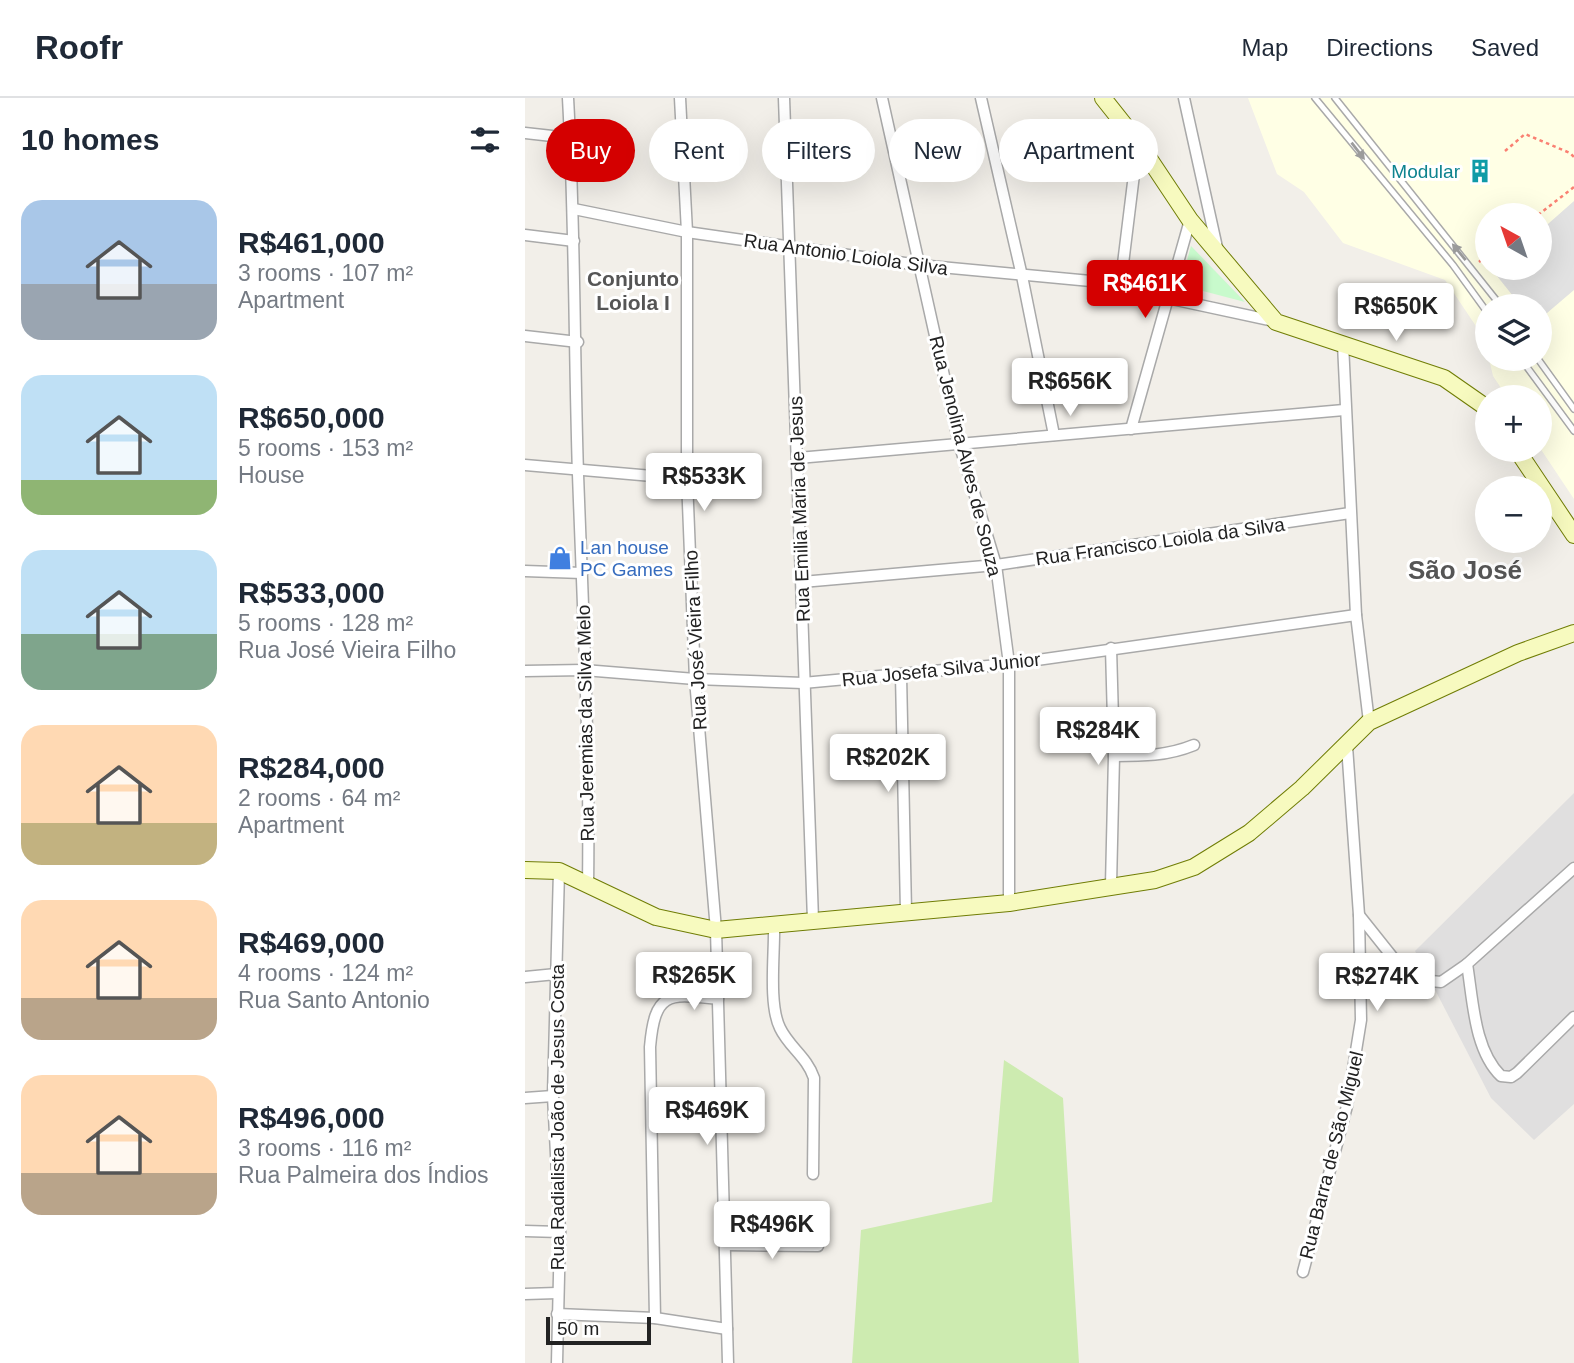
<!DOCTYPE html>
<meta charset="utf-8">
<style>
body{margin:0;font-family:Helvetica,sans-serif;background:#f2f2f3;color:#1f2937;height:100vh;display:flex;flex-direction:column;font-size:26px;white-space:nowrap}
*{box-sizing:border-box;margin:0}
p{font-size:23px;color:#747a83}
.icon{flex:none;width:38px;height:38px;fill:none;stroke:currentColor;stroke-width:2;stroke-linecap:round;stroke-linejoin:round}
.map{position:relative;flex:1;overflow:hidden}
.details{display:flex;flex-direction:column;background:#fff;width:525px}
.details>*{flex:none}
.banner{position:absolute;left:21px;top:21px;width:665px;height:63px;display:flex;gap:14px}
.needle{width:46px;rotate:320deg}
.tools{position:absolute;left:950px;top:105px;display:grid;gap:14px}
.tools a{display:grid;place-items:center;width:77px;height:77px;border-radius:50%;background:#fff;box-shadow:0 7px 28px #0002;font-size:35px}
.scale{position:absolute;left:21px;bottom:18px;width:105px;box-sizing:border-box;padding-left:7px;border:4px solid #222;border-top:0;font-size:19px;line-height:24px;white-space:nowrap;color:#222;-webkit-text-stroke:5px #fff;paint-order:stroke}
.price{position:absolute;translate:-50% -60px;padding:0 16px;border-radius:7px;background:#fff;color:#222;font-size:23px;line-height:46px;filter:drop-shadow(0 2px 4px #0008)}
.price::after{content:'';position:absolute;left:50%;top:42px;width:21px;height:16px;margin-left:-10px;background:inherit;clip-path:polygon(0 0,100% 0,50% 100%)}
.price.current{background:#d40000;color:#fff}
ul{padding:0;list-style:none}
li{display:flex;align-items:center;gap:21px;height:175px;padding:0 21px}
li span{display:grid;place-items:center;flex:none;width:196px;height:140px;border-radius:21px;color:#555}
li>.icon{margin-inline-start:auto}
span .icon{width:84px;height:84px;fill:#fffc;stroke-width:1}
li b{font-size:30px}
h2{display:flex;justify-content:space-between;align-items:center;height:84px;padding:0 21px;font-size:30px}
.tag{padding:0 24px;border-radius:32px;background:#fff;box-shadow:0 7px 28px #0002;font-size:24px;line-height:63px}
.tag.current{background:#d40000;color:#fff}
header{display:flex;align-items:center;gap:42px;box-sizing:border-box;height:98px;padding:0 35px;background:#fff;border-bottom:2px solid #e0e1e3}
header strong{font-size:33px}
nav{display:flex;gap:38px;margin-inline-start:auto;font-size:24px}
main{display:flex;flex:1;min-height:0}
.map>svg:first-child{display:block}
</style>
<header>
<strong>Roofr</strong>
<nav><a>Map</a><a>Directions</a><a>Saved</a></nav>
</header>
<main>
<section class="details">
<h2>10 homes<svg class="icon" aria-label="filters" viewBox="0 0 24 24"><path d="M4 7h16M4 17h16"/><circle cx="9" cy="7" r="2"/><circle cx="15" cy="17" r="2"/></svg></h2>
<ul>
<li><span style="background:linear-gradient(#a9c7e8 60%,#9aa5b1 0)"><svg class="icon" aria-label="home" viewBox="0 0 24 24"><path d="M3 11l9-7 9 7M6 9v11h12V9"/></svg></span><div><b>R$461,000</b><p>3 rooms · 107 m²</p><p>Apartment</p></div></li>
<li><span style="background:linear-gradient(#bfe0f5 75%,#8fb573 0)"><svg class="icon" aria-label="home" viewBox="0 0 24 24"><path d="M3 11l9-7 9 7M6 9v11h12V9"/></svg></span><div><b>R$650,000</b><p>5 rooms · 153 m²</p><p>House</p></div></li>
<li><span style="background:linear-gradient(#bfe0f5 60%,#7fa58c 0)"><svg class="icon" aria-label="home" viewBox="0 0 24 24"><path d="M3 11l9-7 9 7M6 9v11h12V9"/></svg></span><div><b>R$533,000</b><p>5 rooms · 128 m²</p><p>Rua José Vieira Filho</p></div></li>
<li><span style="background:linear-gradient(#ffd9b3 70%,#c2b280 0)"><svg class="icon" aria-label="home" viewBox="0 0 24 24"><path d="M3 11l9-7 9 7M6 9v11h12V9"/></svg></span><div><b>R$284,000</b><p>2 rooms · 64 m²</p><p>Apartment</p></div></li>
<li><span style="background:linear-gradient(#ffd9b3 70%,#b9a48a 0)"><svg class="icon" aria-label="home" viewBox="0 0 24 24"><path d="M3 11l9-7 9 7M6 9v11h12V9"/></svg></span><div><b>R$469,000</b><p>4 rooms · 124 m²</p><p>Rua Santo Antonio</p></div></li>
<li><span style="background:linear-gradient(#ffd9b3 70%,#b9a48a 0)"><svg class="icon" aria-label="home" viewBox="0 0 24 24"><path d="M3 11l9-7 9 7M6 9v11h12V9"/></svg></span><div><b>R$496,000</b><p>3 rooms · 116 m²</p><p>Rua Palmeira dos Índios</p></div></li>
</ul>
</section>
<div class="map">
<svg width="1049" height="1265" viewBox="0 0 1049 1265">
<rect width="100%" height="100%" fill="#f2efe9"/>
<!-- residential -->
<path fill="#e0dfdf" d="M1049,695V1006L1009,1042L966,1000L890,853Z"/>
<!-- education -->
<path fill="#ffffe5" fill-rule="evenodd" d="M723,0H1049V401L1015,350V299H982L968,278L964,261H1015V208H962V254L959,240L920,182L818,145L779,94L752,76ZM962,117H1015V170H962Z"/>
<!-- grass -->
<path fill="#cdebb0" d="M479,962L538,1000L554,1265H327L336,1132L467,1104Z"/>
<!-- park -->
<path fill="#c8facc" d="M666,148L720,204L655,187Z"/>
<!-- parking -->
<path fill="#e2e2e2" d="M1049,103V192L1015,221V208H996L968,173L972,170H1015V133Z"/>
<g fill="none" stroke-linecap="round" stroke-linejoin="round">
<!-- lane casing -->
<g stroke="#a9a9a9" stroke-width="8">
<g id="lane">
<path d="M790,0L928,167L962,214"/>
<path d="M810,0L976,208"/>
<path d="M996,261L1049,333"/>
<path d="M1013,261L1049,311"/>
</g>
</g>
<!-- street casing -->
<g stroke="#a9a9a9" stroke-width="13">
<g id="street">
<path d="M43,0C50,125 49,251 53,376C58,514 65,651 63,789"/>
<path d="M155,0L162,134V381L170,581L191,832L203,1265"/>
<path d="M259,0L288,822"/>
<path d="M357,0L434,345L471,467L484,566V805"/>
<path d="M456,0L497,178L529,337"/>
<path d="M659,0L693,154"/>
<path d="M0,35L45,40"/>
<path d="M49,111L162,134L394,167L587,185L595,181L597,174L613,44"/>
<path d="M0,137L49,143"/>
<path d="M642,200L749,223"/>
<path d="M0,238L53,244"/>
<path d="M818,246L831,517L844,624"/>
<path d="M606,331L665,122"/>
<path d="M273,360L819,312"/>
<path d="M0,367L162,381"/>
<path d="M0,473L57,475"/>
<path d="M277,484L471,467L825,415"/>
<path d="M586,550L589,658L586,787"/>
<path d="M0,573L59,572L170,581L278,585L484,566L831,517"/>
<path d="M376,577L381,813"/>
<path d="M589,658C618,658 642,658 669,647"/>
<path d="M1049,770L942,866C948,902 949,952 976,978L986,979L992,975L1049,919"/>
<path d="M834,817L885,881L916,884L942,866"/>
<path d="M249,826C250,853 243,906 255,930C264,949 282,959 289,980L288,1076"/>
<path d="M0,879L31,876"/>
<path d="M0,1000L28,998"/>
<path d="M0,1133L35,1134"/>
<path d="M200,1147L293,1148"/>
<path d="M778,1174L822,1008L836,922L834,817L822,648"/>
<path d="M0,1196L32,1195"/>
<path d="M32,1216L130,1220L202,1231"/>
<path d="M130,1220L125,949C130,892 144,896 193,901"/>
<path d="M32,1265L35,1134L28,998L34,773"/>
</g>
</g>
<!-- secondary casing -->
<g stroke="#707d05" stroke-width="18">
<g id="secondary">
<path d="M578,0L613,44L665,122L751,224L919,280L962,310"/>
<path d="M992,352L1049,437"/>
<path d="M0,772L34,773L131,819L191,832L484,805L630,782L669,769L724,735L777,690L844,624L993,555L1049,535"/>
</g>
</g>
<!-- path -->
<g stroke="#fa8072" stroke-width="2.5" stroke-dasharray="3.5 3.5" stroke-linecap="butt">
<path d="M980,53L1000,36L1045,55L1049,59"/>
<path d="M1013,117L1049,89"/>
<path d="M954,164L962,157"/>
</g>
<!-- lane -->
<use href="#lane" stroke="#fff" stroke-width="5"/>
<!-- street -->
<use href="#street" stroke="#fff" stroke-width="10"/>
<!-- secondary -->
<use href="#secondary" stroke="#f7fabf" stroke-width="16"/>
</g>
<!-- one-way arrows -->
<defs><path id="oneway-solid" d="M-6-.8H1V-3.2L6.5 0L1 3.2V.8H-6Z" transform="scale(1.75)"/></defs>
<g fill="#9c9c9c">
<use href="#oneway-solid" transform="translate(833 53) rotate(52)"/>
<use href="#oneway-solid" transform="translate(934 154) rotate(-129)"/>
</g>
<!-- icons -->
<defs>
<g id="building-bare" transform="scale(1.89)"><path d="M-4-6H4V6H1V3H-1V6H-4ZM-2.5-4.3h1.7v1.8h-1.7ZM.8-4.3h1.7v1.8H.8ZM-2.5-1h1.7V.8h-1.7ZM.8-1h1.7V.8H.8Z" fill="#0f9aa8" stroke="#fff" stroke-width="2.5" paint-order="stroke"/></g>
<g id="shop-bare" transform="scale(1.89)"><path d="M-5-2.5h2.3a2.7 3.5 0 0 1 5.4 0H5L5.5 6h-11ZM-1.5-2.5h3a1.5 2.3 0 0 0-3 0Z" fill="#3f7fe0" stroke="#fff" stroke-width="2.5" paint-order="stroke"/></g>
</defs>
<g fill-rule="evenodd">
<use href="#building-bare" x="955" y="73"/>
<use href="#shop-bare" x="35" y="460"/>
</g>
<g text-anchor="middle" stroke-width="6" stroke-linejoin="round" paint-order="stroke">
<!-- culture labels -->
<g font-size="19" fill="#0d838f" stroke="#fff" text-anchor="end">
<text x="935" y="80">Modular</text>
</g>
<!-- street labels -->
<g font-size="19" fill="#222" stroke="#fff">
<text transform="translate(321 156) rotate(8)" y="7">Rua Antonio Loiola Silva</text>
<text transform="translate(441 358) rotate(76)" y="7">Rua Jenolina Alves de Souza</text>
<text transform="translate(274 411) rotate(-92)" y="7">Rua Emilia Maria de Jesus</text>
<text transform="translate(635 443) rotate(-8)" y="7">Rua Francisco Loiola da Silva</text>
<text transform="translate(170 542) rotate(-93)" y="7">Rua José Vieira Filho</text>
<text transform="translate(416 571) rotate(-6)" y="7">Rua Josefa Silva Junior</text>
<text transform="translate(60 625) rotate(-91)" y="7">Rua Jeremias da Silva Melo</text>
<text transform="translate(32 1019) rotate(-90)" y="7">Rua Radialista João de Jesus Costa</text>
<text transform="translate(806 1057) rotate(-76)" y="7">Rua Barra de São Miguel</text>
</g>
<!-- shop labels -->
<g font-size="19" fill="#366cbe" stroke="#fff" text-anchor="start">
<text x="55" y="456">Lan house<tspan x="55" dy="22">PC Games</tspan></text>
</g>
<!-- neighbourhood labels -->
<g font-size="21" font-weight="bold" fill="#555" stroke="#fff">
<text x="108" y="188">Conjunto<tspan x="108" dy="24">Loiola I</tspan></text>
</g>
<!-- district labels -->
<g font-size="26" font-weight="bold" fill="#555" stroke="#fff">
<text x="940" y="481">São José</text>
</g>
</g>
</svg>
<div class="tools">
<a><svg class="needle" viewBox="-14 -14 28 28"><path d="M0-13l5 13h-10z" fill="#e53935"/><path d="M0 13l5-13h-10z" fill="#747a83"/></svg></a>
<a><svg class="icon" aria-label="layers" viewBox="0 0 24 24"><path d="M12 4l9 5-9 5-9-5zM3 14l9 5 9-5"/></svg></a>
<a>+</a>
<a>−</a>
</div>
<div class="scale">50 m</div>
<b class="price current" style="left:620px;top:222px">R$461K</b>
<b class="price" style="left:871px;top:245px">R$650K</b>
<b class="price" style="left:545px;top:320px">R$656K</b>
<b class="price" style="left:179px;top:415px">R$533K</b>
<b class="price" style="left:573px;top:669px">R$284K</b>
<b class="price" style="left:363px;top:696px">R$202K</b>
<b class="price" style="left:169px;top:914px">R$265K</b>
<b class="price" style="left:852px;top:915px">R$274K</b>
<b class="price" style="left:182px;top:1049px">R$469K</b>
<b class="price" style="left:247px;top:1163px">R$496K</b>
<div class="banner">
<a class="tag current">Buy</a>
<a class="tag">Rent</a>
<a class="tag">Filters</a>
<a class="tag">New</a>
<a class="tag">Apartment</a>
</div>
</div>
</main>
